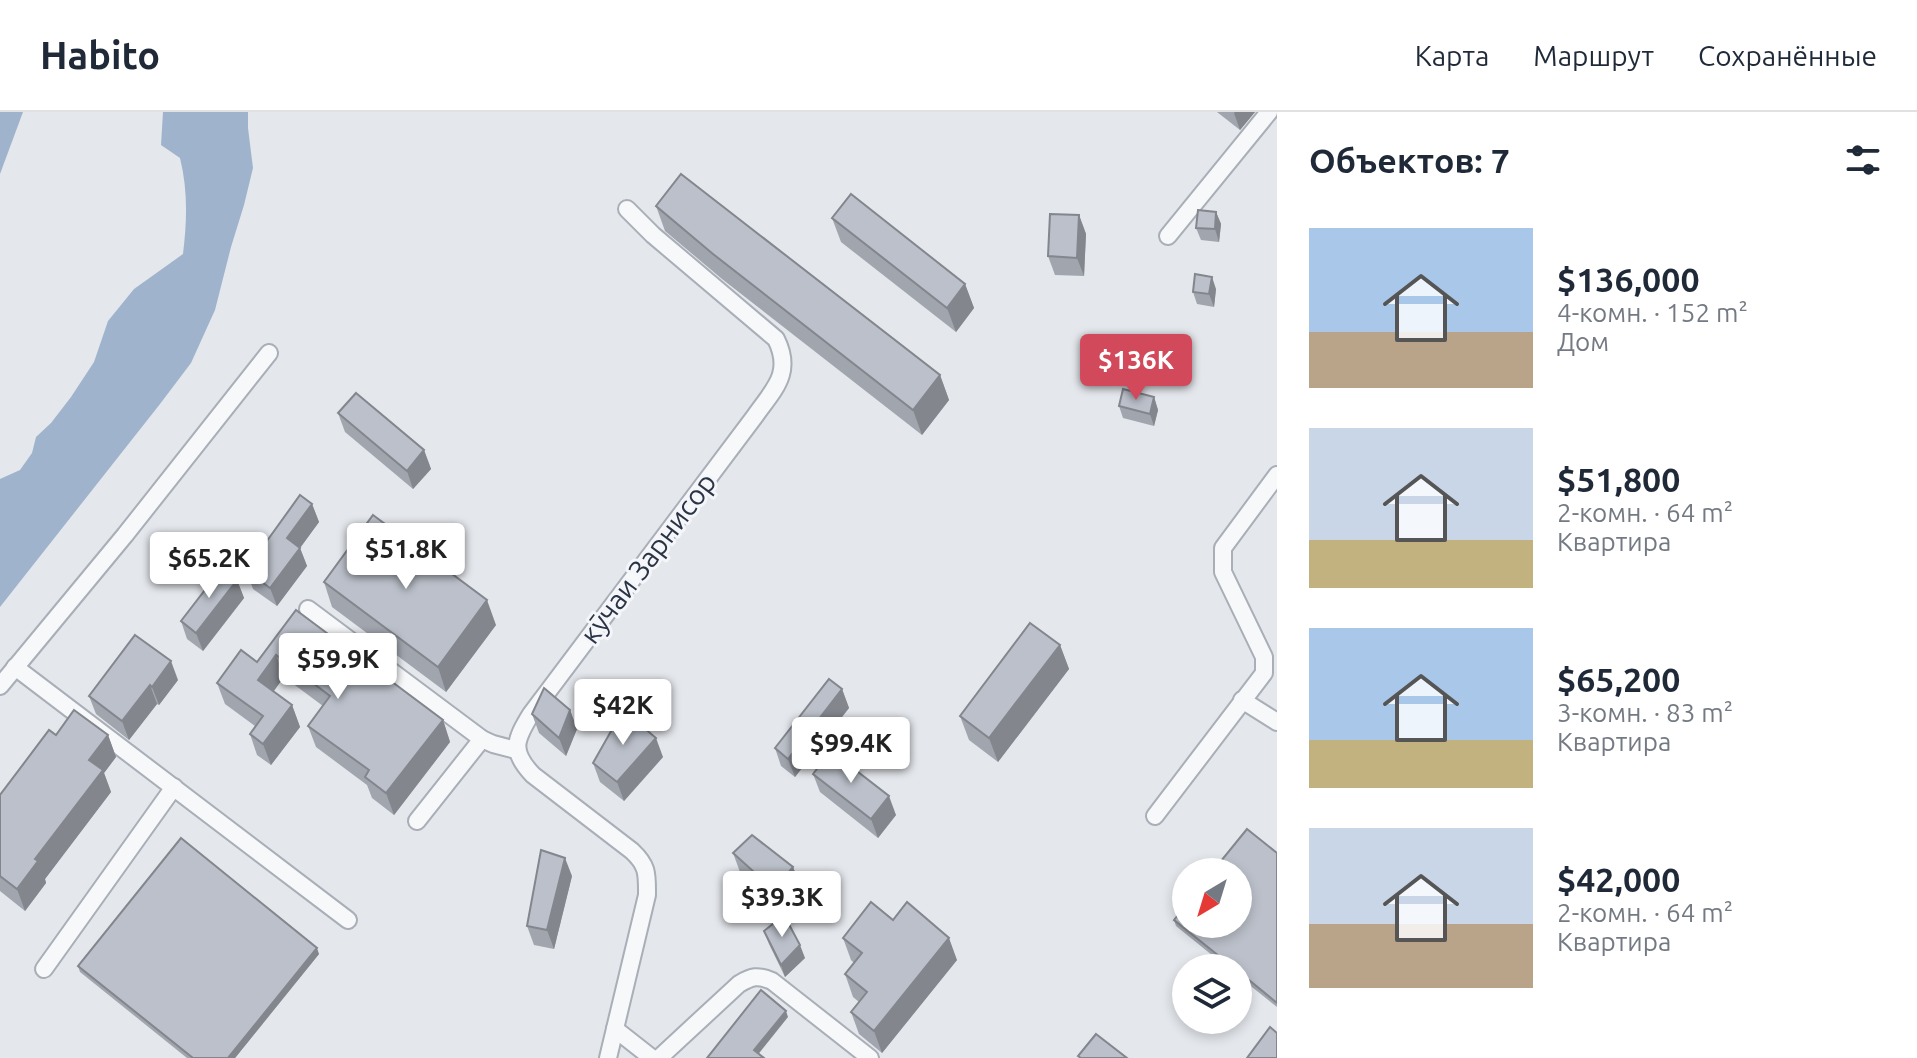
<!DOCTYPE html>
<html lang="ru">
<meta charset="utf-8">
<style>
body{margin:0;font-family:Ubuntu,sans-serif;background:#f2f2f3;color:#1f2937;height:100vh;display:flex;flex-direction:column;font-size:30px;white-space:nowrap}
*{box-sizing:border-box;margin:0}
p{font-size:26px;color:#747a83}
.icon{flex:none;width:44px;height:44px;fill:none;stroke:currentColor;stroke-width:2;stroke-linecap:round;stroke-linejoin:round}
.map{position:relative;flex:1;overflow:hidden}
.side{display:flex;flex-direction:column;background:#fff;width:640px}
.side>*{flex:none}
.needle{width:52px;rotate:218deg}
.buttons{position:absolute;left:1172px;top:746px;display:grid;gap:16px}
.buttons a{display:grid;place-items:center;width:80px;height:80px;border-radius:50%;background:#fff;box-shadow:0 4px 12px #0003;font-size:40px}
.price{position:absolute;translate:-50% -68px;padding:0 18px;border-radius:8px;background:#fff;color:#222;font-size:26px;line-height:52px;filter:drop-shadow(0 2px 4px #0008)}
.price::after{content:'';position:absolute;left:50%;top:48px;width:24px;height:18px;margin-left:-12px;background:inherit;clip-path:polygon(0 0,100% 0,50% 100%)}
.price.current{background:#d1495b;color:#fff}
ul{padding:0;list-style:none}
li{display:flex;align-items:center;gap:24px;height:200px;padding:0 32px}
li span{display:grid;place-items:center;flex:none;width:224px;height:160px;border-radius:0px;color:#555}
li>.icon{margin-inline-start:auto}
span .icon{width:96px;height:96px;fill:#fffc;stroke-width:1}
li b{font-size:34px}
h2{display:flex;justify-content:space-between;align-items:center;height:96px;padding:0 32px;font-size:34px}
header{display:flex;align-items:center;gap:48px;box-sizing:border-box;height:112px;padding:0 40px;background:#fff;border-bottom:2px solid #e0e1e3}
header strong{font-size:38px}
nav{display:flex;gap:44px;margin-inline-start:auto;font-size:28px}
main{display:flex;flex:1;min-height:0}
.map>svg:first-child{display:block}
</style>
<header>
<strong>Habito</strong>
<nav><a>Карта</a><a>Маршрут</a><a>Сохранённые</a></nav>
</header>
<main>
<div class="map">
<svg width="1277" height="946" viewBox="0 0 1277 946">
<rect width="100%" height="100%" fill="#e4e7ec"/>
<!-- water -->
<g fill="#9fb4cc">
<path d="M0,0H23L0,62Z"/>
<path d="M163,0H248V16L253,56L244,93L231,135L215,198L191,251L160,292L0,495V367L20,358L32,341L36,325L51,311L71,285L94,250L108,209L134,177L183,142C187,109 188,78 180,46L161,33Z"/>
</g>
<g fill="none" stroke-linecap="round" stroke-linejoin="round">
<!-- minor casing -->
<g stroke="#a9aeb7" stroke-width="20">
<g id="minor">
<path d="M1168,124L1269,0"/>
<path d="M308,497L482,627L493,632L516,638"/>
<path d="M15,555L348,808"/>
<path d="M0,574L125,423L269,241"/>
<path d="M1242,588L1277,610"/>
<path d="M1155,704L1264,561V545L1223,460V436L1277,363"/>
<path d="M417,709L482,627"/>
<path d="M44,857L174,675"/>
<path d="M615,917L652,946"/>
<path d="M608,946L647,783C647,762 648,754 632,739L533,663C510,639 515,628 531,602L755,304C774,277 793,261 776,227L653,123L627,97"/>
<path d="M659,946L739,872C752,864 758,863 772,869L870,946"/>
</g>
</g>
<!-- minor -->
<use href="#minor" stroke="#f7f8fa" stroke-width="16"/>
</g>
<!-- wall -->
<g fill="#a1a5ae">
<path d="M1217,0H1255L1240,18Z"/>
<path d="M656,94L940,263L949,288L922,323L722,167L665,119Z"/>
<path d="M1216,100L1221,112L1219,130L1201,128L1196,116Z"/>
<path d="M1079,103L1086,122L1084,164L1055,163L1048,144Z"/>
<path d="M832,106L965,172L974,196L956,220L841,130Z"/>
<path d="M1216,177L1214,195L1197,192L1193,180Z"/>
<path d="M1154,285L1158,298L1154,314L1123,306L1119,294Z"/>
<path d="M338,301L424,338L431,357L413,377L345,320Z"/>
<path d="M312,392L319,410L300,436L307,454L277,494L253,477L246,458Z"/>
<path d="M237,468L244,486L203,539L187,527L181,509Z"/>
<path d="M324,470L496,513L446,580L332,495Z"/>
<path d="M296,498L443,608L450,630L394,703L372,686L367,673L316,635L308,614L323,594L284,565L273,579L292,593L300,615L271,653L257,643L250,622L255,614L225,592L217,571L257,550Z"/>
<path d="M1060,533L1069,557L998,650L969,628L960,604Z"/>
<path d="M178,568L159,593L157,592L129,628L96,602L89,584Z"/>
<path d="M842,577L849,596L795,665L781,654L775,636Z"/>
<path d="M570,598L577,617L566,644L539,621L532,602Z"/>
<path d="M56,623H108L116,645L104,661L111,680L45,767L46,771L25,799L0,779V683Z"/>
<path d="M663,645L624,689L600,670L593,651Z"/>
<path d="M813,662L896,703L878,726L820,680Z"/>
<path d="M733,741L793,755L800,773L781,796L740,760Z"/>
<path d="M1277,741V895L1238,864V856H1228L1176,814L1174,808Z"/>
<path d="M572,764L554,837L534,833L527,814Z"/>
<path d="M893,808L957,848L882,941L859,922L851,900L859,890L853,885L845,862L854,851L851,848L843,826Z"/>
<path d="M764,819L805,846L785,865L769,832Z"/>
<path d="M319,842L235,946H187L80,860L78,854Z"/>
</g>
<!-- shaded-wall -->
<g fill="#83868d">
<path d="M1235,0H1255L1240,18L1234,1Z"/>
<path d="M1216,100L1221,112L1219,130L1215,117Z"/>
<path d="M1079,103L1086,122L1084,164L1077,146Z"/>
<path d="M1212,165L1216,177L1214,195L1209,182Z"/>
<path d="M965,172L974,196L956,220L947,196Z"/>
<path d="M940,263L949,288L922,323L913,298Z"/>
<path d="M1154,285L1158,298L1154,314L1150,302Z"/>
<path d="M424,338L431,357L413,377L407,359Z"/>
<path d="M312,392L319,410L300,436L307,454L277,494L270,476L287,426Z"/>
<path d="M237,468L244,486L203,539L196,521Z"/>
<path d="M487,488L496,513L446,580L438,555Z"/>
<path d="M1060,533L1069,557L998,650L989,626Z"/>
<path d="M276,543L284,565L266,590L258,568Z"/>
<path d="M171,549L178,568L159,593L152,575Z"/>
<path d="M150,573L157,592L129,628L122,609Z"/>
<path d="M842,577L849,596L795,665L788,647Z"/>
<path d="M292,593L300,615L271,653L263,632Z"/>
<path d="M570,598L577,617L566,644L559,626Z"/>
<path d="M443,608L450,630L394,703L386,681Z"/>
<path d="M108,623L116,645L104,661L111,680L45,767L46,771L25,799L17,777L35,747L89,648Z"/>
<path d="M656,626L663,645L624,689L617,670Z"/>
<path d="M889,684L896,703L878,726L871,707Z"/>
<path d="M565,746L572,764L554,837L547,818Z"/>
<path d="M793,755L800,773L781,796L774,778Z"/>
<path d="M949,826L957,848L882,941L874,919Z"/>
<path d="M800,833L805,846L785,865L781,853Z"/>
<path d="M317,836L319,842L235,946H228Z"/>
<path d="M786,899L788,905L756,945L754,938Z"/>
</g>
<!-- building -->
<g fill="#bbc0ca" stroke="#83868d" stroke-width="2">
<path d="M681,62L940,263L913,298L713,142L656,94Z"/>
<path d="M851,82L965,172L947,196L832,106Z"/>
<path d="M1198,98L1216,100L1215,117L1196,116Z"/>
<path d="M1050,102L1079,103L1077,146L1048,144Z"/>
<path d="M1195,162L1212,165L1209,182L1193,180Z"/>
<path d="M1123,277L1154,285L1150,302L1119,294Z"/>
<path d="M356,281L424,338L407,359L338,301Z"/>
<path d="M300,383L312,392L287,426L300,436L270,476L246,458Z"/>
<path d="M373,403L487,488L438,555L324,470Z"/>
<path d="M222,456L237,468L196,521L181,509Z"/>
<path d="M296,498L443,608L386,681L365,665L369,658L308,614L330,584L276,543L258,568L292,593L263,632L250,622L263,604L217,571L241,538L257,550Z"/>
<path d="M1030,511L1060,533L989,626L960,604Z"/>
<path d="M135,523L171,549L152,575L150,573L122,609L89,584Z"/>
<path d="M829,567L842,577L788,647L775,636Z"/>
<path d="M544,576L570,598L559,626L532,602Z"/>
<path d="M74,598L108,623L89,648L103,658L35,747L38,749L17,777L0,764V683L49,618L56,623Z"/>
<path d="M623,598L656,626L617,670L593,651Z"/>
<path d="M831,639L889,684L871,707L813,662Z"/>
<path d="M1247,717L1277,741V891L1238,859V856H1234L1174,808L1186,793V812H1238V760H1212Z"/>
<path d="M752,723L793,755L774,778L733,741Z"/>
<path d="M181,726L317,836L228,946H193L78,854Z"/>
<path d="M541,738L565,746L547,818L527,814Z"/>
<path d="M871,790L893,808L907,790L949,826L874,919L851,900L867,880L845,862L862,841L843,826Z"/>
<path d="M784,803L800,833L781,853L764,819Z"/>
<path d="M761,878L786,899L754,938L764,946H707Z"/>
<path d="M1270,915L1277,921V946H1247Z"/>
<path d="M1096,922L1127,946H1081L1078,944Z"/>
</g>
<g text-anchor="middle" stroke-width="6" stroke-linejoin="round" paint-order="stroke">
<!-- street labels -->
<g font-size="28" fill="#2b3445" stroke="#f4f6f9">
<text transform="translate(648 446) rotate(-53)" y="10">кӯчаи Зарнисор</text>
</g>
</g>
</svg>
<div class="buttons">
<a><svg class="needle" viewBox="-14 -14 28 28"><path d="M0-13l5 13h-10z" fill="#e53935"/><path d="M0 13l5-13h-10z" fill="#747a83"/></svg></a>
<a><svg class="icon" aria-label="layers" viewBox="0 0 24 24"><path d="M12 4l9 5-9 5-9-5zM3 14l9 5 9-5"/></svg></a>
</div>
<b class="price current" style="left:1136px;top:290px">$136K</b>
<b class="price" style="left:406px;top:479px">$51.8K</b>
<b class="price" style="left:209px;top:488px">$65.2K</b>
<b class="price" style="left:338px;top:589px">$59.9K</b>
<b class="price" style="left:623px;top:635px">$42K</b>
<b class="price" style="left:851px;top:673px">$99.4K</b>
<b class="price" style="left:782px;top:827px">$39.3K</b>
</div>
<section class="side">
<h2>Объектов: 7<svg class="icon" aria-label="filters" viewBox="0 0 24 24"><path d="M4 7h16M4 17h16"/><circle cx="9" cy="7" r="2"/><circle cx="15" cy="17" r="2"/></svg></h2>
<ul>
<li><span style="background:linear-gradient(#a9c7e8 65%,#b9a48a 0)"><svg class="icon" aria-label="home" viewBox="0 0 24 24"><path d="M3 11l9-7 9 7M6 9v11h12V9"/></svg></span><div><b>$136,000</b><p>4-комн. · 152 m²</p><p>Дом</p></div></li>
<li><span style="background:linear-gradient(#c9d6e8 70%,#c2b280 0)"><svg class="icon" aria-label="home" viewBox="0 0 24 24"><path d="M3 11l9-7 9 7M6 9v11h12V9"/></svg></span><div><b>$51,800</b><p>2-комн. · 64 m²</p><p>Квартира</p></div></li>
<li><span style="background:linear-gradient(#a9c7e8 70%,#c2b280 0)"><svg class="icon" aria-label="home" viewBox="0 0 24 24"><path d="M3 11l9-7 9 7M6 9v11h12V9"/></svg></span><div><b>$65,200</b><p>3-комн. · 83 m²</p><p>Квартира</p></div></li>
<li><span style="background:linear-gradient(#c9d6e8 60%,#b9a48a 0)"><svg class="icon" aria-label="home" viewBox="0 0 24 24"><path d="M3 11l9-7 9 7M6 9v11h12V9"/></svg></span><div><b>$42,000</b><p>2-комн. · 64 m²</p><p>Квартира</p></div></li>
</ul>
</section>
</main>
